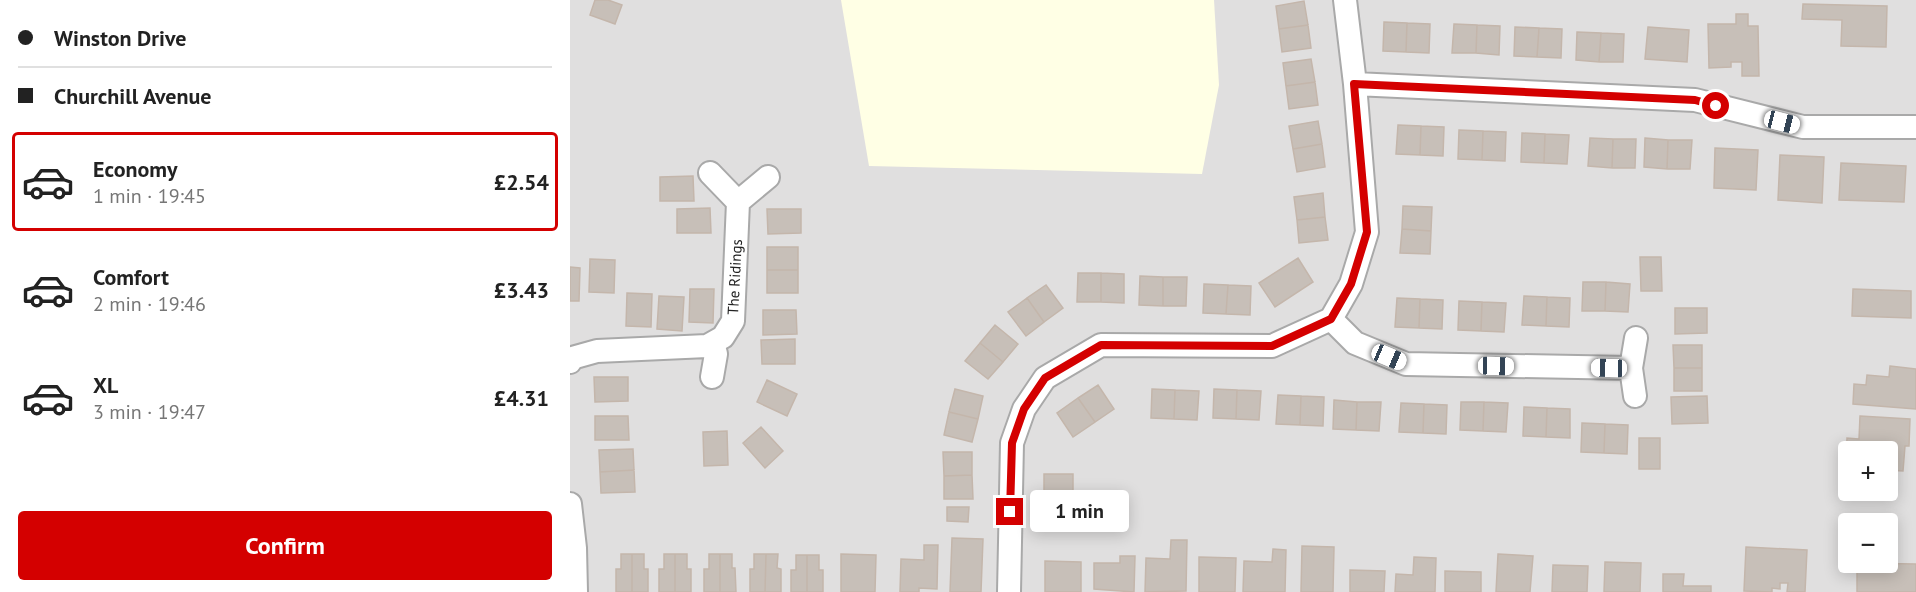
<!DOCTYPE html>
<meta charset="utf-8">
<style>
:root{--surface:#fff;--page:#f2f2f2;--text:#222;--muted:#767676;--line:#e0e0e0;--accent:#d40000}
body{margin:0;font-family:"PT Sans",sans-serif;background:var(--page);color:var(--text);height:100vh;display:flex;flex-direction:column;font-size:22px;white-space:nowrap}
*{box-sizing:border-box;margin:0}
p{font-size:20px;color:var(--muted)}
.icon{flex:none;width:33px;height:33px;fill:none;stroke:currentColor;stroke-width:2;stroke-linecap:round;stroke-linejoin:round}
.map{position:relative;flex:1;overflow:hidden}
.panel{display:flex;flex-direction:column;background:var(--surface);width:570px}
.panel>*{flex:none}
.hud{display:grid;align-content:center;height:132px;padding:0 18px;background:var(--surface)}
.fabs{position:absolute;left:1268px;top:441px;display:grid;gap:12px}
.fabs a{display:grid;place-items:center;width:60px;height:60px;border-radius:6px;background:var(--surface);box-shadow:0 3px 15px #0003;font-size:30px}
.end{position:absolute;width:27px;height:27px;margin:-14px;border:8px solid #d40000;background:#fff;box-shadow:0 0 0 3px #fff}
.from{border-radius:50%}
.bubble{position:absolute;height:42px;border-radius:6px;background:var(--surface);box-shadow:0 3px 15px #0003;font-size:20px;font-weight:600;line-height:42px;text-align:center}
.car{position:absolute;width:18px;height:36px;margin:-18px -9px;border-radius:8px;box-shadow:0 0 4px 2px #0007;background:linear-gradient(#fff 24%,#345 0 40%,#fff 0 76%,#345 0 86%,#fff 0)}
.hud b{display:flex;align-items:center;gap:21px;height:57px;font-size:22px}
.hud b+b{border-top:2px solid var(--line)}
.hud i{width:15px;height:15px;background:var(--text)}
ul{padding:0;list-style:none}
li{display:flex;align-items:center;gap:18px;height:99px;margin:0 12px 9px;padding:0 6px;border:3px solid transparent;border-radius:6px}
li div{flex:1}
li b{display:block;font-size:22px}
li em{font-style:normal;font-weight:600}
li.on{border-color:var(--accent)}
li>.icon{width:54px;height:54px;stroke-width:1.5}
.cta{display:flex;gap:12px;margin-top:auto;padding:12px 18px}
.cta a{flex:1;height:69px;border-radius:6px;background:var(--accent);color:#fff;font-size:24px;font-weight:600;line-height:69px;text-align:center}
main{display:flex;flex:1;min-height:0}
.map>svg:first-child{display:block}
</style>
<main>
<section class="panel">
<div class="hud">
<b><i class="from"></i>Winston Drive</b>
<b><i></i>Churchill Avenue</b>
</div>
<ul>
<li class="on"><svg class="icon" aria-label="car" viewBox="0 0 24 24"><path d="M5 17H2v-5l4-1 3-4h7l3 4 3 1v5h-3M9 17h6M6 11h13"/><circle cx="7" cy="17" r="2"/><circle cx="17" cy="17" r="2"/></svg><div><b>Economy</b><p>1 min · 19:45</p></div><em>£2.54</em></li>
<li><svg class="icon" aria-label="car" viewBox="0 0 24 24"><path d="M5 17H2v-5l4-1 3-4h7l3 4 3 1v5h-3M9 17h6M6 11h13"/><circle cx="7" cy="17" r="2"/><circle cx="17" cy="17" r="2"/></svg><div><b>Comfort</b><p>2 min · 19:46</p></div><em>£3.43</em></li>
<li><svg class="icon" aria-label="car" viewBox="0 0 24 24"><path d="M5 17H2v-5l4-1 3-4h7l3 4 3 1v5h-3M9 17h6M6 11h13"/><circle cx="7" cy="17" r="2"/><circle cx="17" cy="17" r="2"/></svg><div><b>XL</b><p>3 min · 19:47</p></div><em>£4.31</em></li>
</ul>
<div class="cta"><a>Confirm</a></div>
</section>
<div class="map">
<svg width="1346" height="592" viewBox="0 0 1346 592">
<rect width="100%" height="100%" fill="#f2efe9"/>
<!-- residential -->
<path fill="#e0dfdf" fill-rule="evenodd" d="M0,0h1346v592h-1346zM1278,452h39v38h-39zM1278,524h39v38h-39z"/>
<!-- education -->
<path fill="#ffffe5" d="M271,0h373l5,85 -17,89 -333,-8z"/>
<!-- building -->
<path fill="#c7bfb8" stroke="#c4b6ab" stroke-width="1.5" d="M25,0h13l14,5 -7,19 -25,-9z
M734,1l4,24 -29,4 -3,-23z
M1233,4l84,2 -1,41 -45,-1 1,-26 -40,-1z
M1166,14h12v12h10l1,50h-17v-14h-11v5l-22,1 -1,-44h28z
M814,22l23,1 -1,29 -23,-1z
M837,23l23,1 -1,29 -23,-1z
M884,24l23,1 -1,28h-24z
M738,25l3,23 -29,4 -3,-23z
M907,25l23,1 -1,29 -23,-2z
M945,27l24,1 -2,29 -23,-1z
M1078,27l41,3 -2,32 -42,-3z
M969,28l23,1 -1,29 -24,-1z
M1007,32l24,1 -2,29 -23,-2z
M1031,33l23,1 -1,28h-24z
M741,59l4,23 -29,4 -3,-23z
M745,82l3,23 -29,4 -3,-23z
M748,121l4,23 -29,5 -4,-23z
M828,125l23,1 -1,29 -24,-1z
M851,126l23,1 -1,29 -23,-1z
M889,130l24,1 -1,29 -24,-1z
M913,131l23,1 -1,29 -23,-1z
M952,133l23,1 -1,29 -23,-1z
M975,134l24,1 -2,29 -23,-1z
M1020,138l23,1 -1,29 -24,-2z
M1075,138l23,2 -1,29 -23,-2z
M1043,139h23l-1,29h-23z
M1098,140h24l-2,29h-23z
M752,144l3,23 -28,5 -4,-23z
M1145,148l43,2 -2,40 -42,-2z
M1210,155l44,2 -2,46 -44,-3z
M1271,163l65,3 -2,36 -65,-2z
M123,176l1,25h-34v-24z
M753,193l2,24 -28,3 -3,-23z
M833,206l29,1 -1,24 -29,-2z
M140,208l1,25h-34v-24z
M197,209h34v24l-33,1z
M755,217l3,23 -29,3 -2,-23z
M832,229l29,2 -1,23 -30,-1z
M197,247h31v23h-31z
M1070,257h21l1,34h-21z
M728,258l15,24 -38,25 -16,-24z
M20,259l25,1 -1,33 -25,-1z
M0,267l10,1 -1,33h-9z
M197,270h31v23h-31z
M508,273h23v29h-24z
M531,273l23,1v29l-23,-1z
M570,276l23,1v29l-24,-1z
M593,277h24l-1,29h-23z
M1013,282h23l-1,29h-23z
M1036,282l24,2 -2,28 -23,-1z
M634,284l24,1 -2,29 -23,-1z
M476,285l17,23 -19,14 -17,-24z
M658,285l23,1 -1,29 -24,-1z
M120,289h24l-1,34 -24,-1z
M1283,289l58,2v27l-59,-2z
M57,293l25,1 -1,33 -25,-1z
M89,296l25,1 -2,34 -25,-2z
M954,296l23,1 -1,29 -24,-1z
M977,297l23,1 -1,29 -23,-1z
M457,298l17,24 -18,14 -18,-24z
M827,298l23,1 -1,29 -24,-1z
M850,299l23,1 -1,29 -23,-1z
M889,301l23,1 -1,29 -23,-1z
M912,302l24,1 -2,29 -23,-1z
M1105,308h32v25l-32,1z
M193,310h33l1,24 -34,1z
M425,325l23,19 -15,18 -23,-19z
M225,339v25h-33l-1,-24z
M410,343l23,19 -15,17 -23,-18z
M1103,345h29v23h-28z
M1320,366l26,3v40l-63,-5 1,-20 12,1 1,-10 22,2z
M1104,368h28v23h-28z
M24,377h34v24l-33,1z
M197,380l30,14 -10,22 -30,-14z
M528,385l16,24 -19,13 -17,-24z
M385,389l28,7 -5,23 -29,-7z
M582,389l23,1 -1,29 -23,-1z
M644,389l23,1 -1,29 -23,-1z
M605,390l24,1 -2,29 -23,-1z
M667,390l24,1 -2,29 -23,-1z
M708,395l23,1 -1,29 -24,-1z
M731,396l23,1 -1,29 -23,-1z
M1137,396l1,27 -36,1 -1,-27z
M508,398l17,24 -22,15 -16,-24z
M764,400l23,2 -1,28 -23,-1z
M787,402h24l-2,29 -23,-1z
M891,402h23l-1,29 -23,-1z
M914,402l24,1 -2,29 -23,-1z
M831,403l23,1 -1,29 -24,-1z
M854,404l23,1 -1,29 -23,-1z
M954,407l23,1 -1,29 -23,-1z
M977,408l23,1v29l-24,-1z
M379,412l29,7 -6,23 -28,-7z
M25,416h33l1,24h-34z
M1290,416l50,3 -1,27h-4l-2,25 -16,-1v-18h-39v8h-2l1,-22 12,1z
M1012,423l23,1 -1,29 -23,-1z
M1035,424l23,1 -1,29 -23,-1z
M191,427l22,24 -18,17 -22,-25z
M157,431l1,34 -24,1 -1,-34z
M1069,438h21v31h-21z
M63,449l1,21 -34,2 -1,-22z
M373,452h29v23l-28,1z
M64,470l1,22 -34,1 -1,-21z
M474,474h29v24l-29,-1z
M402,475l1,24h-29v-23z
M474,497l29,1 -1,23 -28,-1z
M377,507h22l-1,15 -21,-1z
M382,538l31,1 -2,53h-31z
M601,540h16l-1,51 -41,1 1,-34 24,1z
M354,545h14l-1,44 -18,-1v4h-19l1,-33 23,1z
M732,546l32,1 -1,45h-32z
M1176,547l61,3 -2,42h-18l1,-9h-8v6l-8,-1v4l-28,-1z
M703,549l13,1 -1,42h-42l1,-31 28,1z
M51,554h11v38h-16v-23h5z
M62,554h12v15h4v23h-16z
M94,554h11v38h-16v-23h5z
M105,554h12v15h4v23h-16z
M139,554h11v38h-16v-23h5z
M150,554h12v14h3l1,24h-16z
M184,554h12l-1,38h-15v-23h4z
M196,554h12l-1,14 4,1v23h-16z
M271,554l35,1 -1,37h-34z
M928,554l35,2 -3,36h-34z
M226,555h11v37h-16v-22h5z
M237,555h12v15h4v22h-16z
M550,556h15l-1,36 -40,-3v-26h26z
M629,557l37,1 -1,34h-36z
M844,557l22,1 -1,34h-40l1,-18 17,1z
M475,561l36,1v30h-36z
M1035,562l36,1 -1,29h-36z
M1287,563l59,1v28h-59z
M983,565l35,1 -1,26h-35z
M780,570l35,1 -1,21h-34z
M875,571l36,1v20h-36z
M1093,574h21l-1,12h28v6h-48z"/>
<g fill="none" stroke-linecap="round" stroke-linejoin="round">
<defs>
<path id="street" d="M785,84l340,16 108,27h113
M140,173l28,29 30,-25
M761,319l24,24 51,21 225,4
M0,362l2,-4 25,-7 110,-5 16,-9 10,-16 5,-119
M142,377l4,-23 -3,-11
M1065,396l-4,-28 5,-30
M0,504l5,44 1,44
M439,592l3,-149 12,-34 21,-31 56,-33 171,1 59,-27 20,-35 16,-52 -12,-148 -10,-84"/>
</defs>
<!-- street casing -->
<use href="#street" stroke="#a9a9a9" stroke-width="26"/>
<!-- street -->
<use href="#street" stroke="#fff" stroke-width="22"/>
</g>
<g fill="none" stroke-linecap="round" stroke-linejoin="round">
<!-- route -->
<path stroke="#d40000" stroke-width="8" d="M440,512l2,-69 12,-34 21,-31 56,-33 171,1 59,-27 20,-35 16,-52 -13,-148 341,16 21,6"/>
</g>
<g text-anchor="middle" stroke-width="5" stroke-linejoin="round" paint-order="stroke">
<!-- street labels -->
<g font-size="15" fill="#222" stroke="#fff">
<text transform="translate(165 277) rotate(-87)" y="5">The Ridings</text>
</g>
</g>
</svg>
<div class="fabs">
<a>+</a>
<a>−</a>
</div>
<i class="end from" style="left:1146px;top:106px"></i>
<i class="end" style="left:440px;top:512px"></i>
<div class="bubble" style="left:460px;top:490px;width:99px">1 min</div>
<i class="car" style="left:1212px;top:122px;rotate:104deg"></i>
<i class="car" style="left:819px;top:357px;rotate:113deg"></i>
<i class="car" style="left:926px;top:366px;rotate:91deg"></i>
<i class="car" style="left:1039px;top:368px;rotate:271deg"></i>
</div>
</main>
